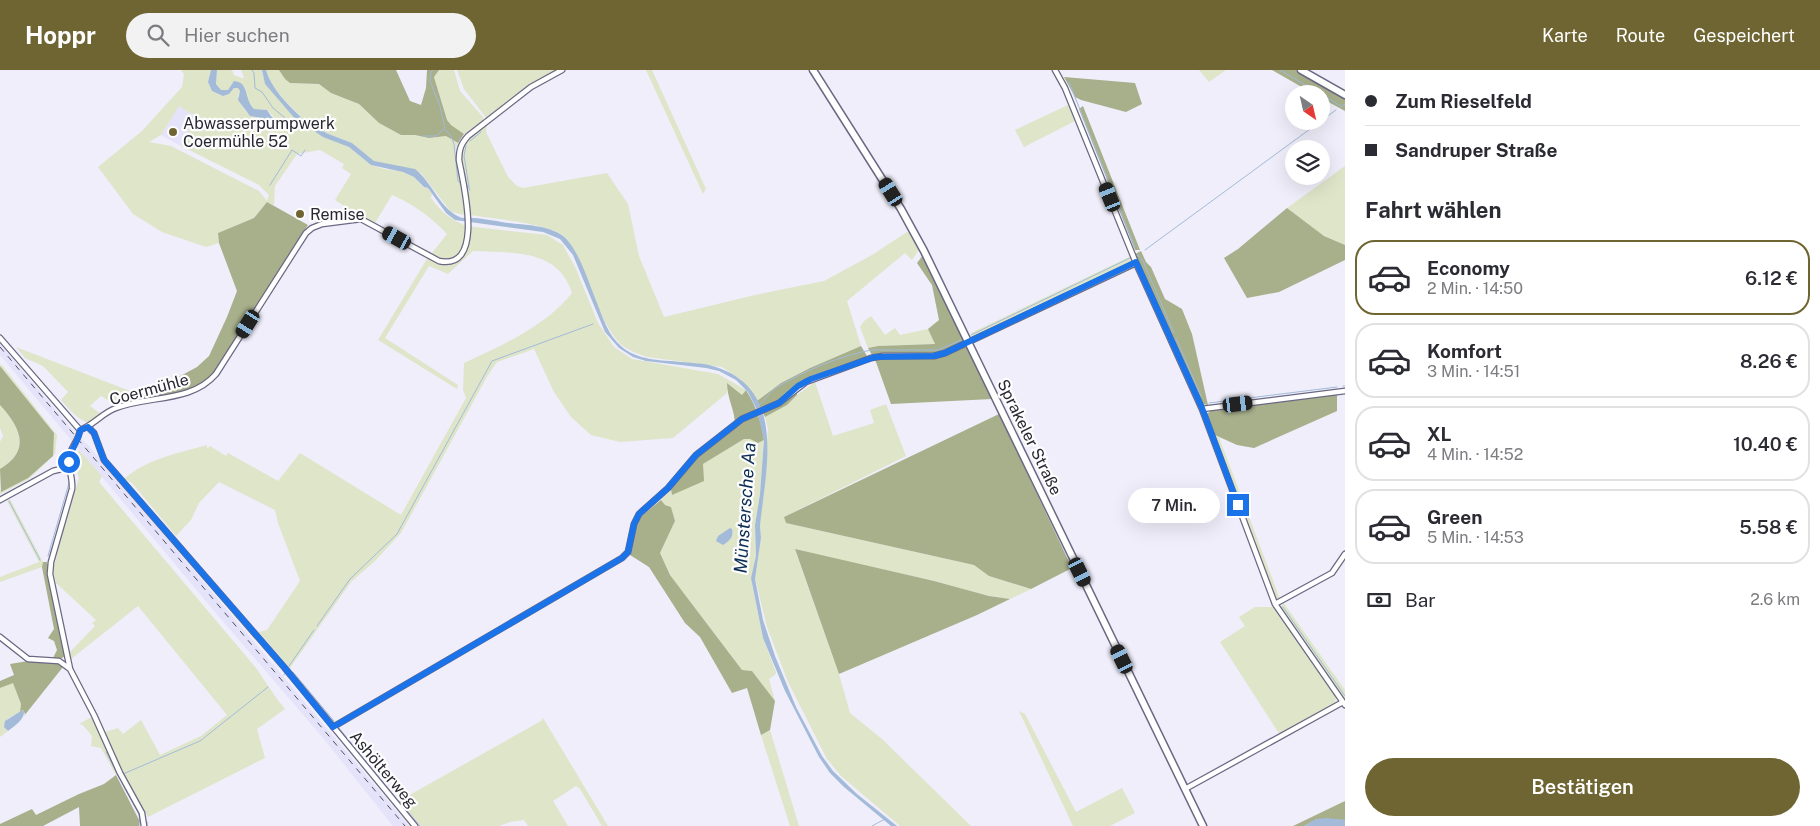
<!DOCTYPE html>
<html lang="de">
<meta charset="utf-8">
<style>
:root{--surface:#fff;--page:#f2f2f3;--text:#2b2b33;--muted:#7c7c81;--line:#e1e1e2;--accent:#6f6532}
body{margin:0;font-family:"Public Sans",sans-serif;background:var(--page);color:var(--text);height:100vh;display:flex;flex-direction:column;font-size:19px;white-space:nowrap}
*{box-sizing:border-box;margin:0}
p{font-size:16px;color:var(--muted)}
.icon{flex:none;width:28px;height:28px;fill:none;stroke:currentColor;stroke-width:2;stroke-linecap:round;stroke-linejoin:round}
.map{position:relative;flex:1;overflow:hidden}
.details{display:flex;flex-direction:column;background:var(--surface);width:475px}
.details>*{flex:none}
.top-card{display:grid;align-content:center;height:110px;padding:0 20px;background:var(--surface)}
.needle{width:32px;rotate:146deg}
.fabs{position:absolute;left:1285px;top:15px;display:grid;gap:10px}
.fabs a{display:grid;place-items:center;width:45px;height:45px;border-radius:50%;background:var(--surface);box-shadow:0 5px 20px #0002;font-size:25px}
.end{position:absolute;width:22px;height:22px;margin:-11px;border:6px solid #1a73e8;background:#fff;box-shadow:0 0 0 2px #fff}
.from{border-radius:50%}
.bubble{position:absolute;height:35px;border-radius:18px;background:var(--surface);box-shadow:0 5px 20px #0002;font-size:16px;font-weight:600;line-height:35px;text-align:center}
.car{position:absolute;width:15px;height:30px;margin:-15px -8px;border-radius:6px;box-shadow:0 0 4px 1px #0007;background:linear-gradient(#222 24%,#8ab4d8 0 40%,#222 0 76%,#8ab4d8 0 86%,#222 0)}
.top-card b{display:flex;align-items:center;gap:18px;height:48px;font-size:19px}
.top-card b+b{border-top:1px solid var(--line)}
.top-card i{width:12px;height:12px;background:var(--text)}
ul{padding:0;list-style:none}
li{display:flex;align-items:center;gap:15px;height:75px;margin:0 10px 8px;padding:0 10px;border:2px solid var(--line);border-radius:20px}
li div{flex:1}
li b{display:block;font-size:19px}
li em{font-style:normal;font-weight:600}
li.on{border-color:var(--accent)}
li>.icon{width:45px;height:45px;stroke-width:1.5}
h2{padding:0 20px;font-size:22px;line-height:60px}
.pay{display:flex;align-items:center;gap:12px;height:55px;padding:0 20px;font-size:19px}
.pay p{margin-inline-start:auto}
.button{display:flex;gap:10px;margin-top:auto;padding:10px 20px}
.button a{flex:1;height:58px;border-radius:30px;background:var(--accent);color:#fff;font-size:20px;font-weight:600;line-height:58px;text-align:center}
header{display:flex;align-items:center;gap:30px;box-sizing:border-box;height:70px;padding:0 25px;background:var(--accent);color:#fff}
header strong{font-size:24px}
nav{display:flex;gap:28px;margin-inline-start:auto;font-size:18px}
.search{width:350px;height:45px;background:var(--page);display:flex;align-items:center;gap:12px;box-sizing:border-box;padding:0 18px;border-radius:28px;color:var(--muted);font-size:19px}
main{display:flex;flex:1;min-height:0}
.map>svg:first-child{display:block}
</style>
<header>
<strong>Hoppr</strong>
<div class="search"><svg class="icon" aria-label="search" viewBox="0 0 24 24"><circle cx="10" cy="10" r="6"/><path d="M15 15l6 6"/></svg>Hier suchen</div>
<nav><a>Karte</a><a>Route</a><a>Gespeichert</a></nav>
</header>
<main>
<div class="map">
<svg width="1345" height="756" viewBox="0 0 1345 756">
<rect width="100%" height="100%" fill="#efeefa"/>
<!-- built -->
<path fill="#e5e3fa" d="M179,35l16,11 -14,30 -20,-11z
M0,274l74,88 15,14 320,380h-16l-70,-88 -108,-126 -215,-257z"/>
<!-- green -->
<path fill="#dfe5c9" fill-rule="evenodd" d="M181,0h30l-3,12 4,9 11,5 6,-2 5,-6h4l2,3 -2,5c6,15 8,20 23,22l8,8 8,3 28,-4 44,22 22,18 13,4 16,2 14,6 9,10 5,1 4,6 -1,4c10,14 19,21 35,28l81,9 16,10 13,24 22,54 16,24 18,12 86,15 28,16 -4,5 -15,-12v10l-54,45 -53,4 -29,-7 -20,-18 -17,-25 -20,-43 -37,13 -9,13 -87,158 -25,27 -25,22 -61,86 -31,-36 8,-2 33,-49 -22,-58 -3,-13 -56,-28 -20,21 -8,17 -15,16 -44,-53 -8,-4c23,-20 54,-26 83,-34v4l3,-3 16,10 2,-3 50,28 22,-28 101,62 65,-117 -3,-8 1,-27c38,-18 81,-36 108,-70 -14,-45 -61,-40 -99,-42l-25,23 -19,-8 -44,72 73,47 -1,4 -79,-49 52,-86 -22,-14 24,13 15,-19c-16,-17 -34,-30 -55,-39l-17,28 -15,-7 -25,-16 16,-26 -9,-6 2,-4 -24,-14 -23,4 -22,32 -1,19 -7,-3 -13,16 -36,15 1,10 -13,4 -44,-15 -29,-18 -35,-47 44,-36 40,-44 2,-13zM179,36l16,10 -14,30 78,39 10,10 -2,6 -8,-10 -88,-45 -22,-4 12,-7z
M217,0h15l2,5 8,3h2l-3,-8h21l3,14 33,37 -18,2 -13,-13 -13,-1 -8,-11 -1,-11 -12,-4 -5,7h-7l-5,-6z
M266,0h13l6,9 5,4 29,1 12,9 28,11 20,19 22,12h14l14,3 17,-2 12,7 -3,8 10,64 -14,-3 -30,-39 -47,-12 -22,-18 -26,-10 -22,-15 -5,2 -1,-2 3,-2c-14,-12 -30,-28 -35,-46z
M439,0h15l6,21 23,26v4l-19,13 -13,-9 -4,-5 -13,-43z
M457,0h100l-28,15 -42,34 -23,-30z
M646,0h6l54,119 -3,5z
M1199,0h27l-17,12z
M1070,34l7,16 -53,27 -9,-17z
M487,54l-1,8 22,45 9,9 6,2 84,-15 21,31 11,52 25,61 91,-22 69,-14 48,-26 35,-23 4,1 9,15 -8,12 -7,-7 -58,48 14,45 -51,22 -29,15 -24,18 -17,-22 -18,-12 -75,-10c-9,-3 -17,-6 -24,-11 -18,-14 -32,-58 -41,-78 -5,-12 -10,-25 -20,-33 -18,-12 -68,-16 -91,-20l-10,-60c5,-15 14,-22 26,-31z
M1345,96v79l-21,-9 -37,-28z
M1131,186l2,5 -160,77 -2,-5z
M871,246l14,19 10,-7 5,7 28,-6 7,15 -57,2 -10,2 -8,-21 4,-6z
M16,277l114,44 10,10 -24,4 -15,-9 -11,10 11,8 -8,7 -5,2c-12,-5 -19,-14 -27,-23l7,-8 -25,-26 -18,-8z
M1,294l56,71 -2,19 -26,25 -29,15v-5l1,2 53,-58 -54,-67z
M815,312l18,54 41,-13 -4,-13 16,-6 20,52 -122,61 2,6 188,42 15,11 42,13 -21,10 -21,-3 -55,-15 -139,-31 44,124 11,39 32,26 89,87h-71l-59,-50 -14,-17 -39,-77 -21,-55 -12,-49 6,-40 -1,-12 8,-97 -3,-12 22,-12 10,-10z
M0,335c20,22 32,45 0,64v-27l3,-6 -3,-8z
M1215,365l4,2 61,162h-4z
M744,369h6l8,4 6,-3 -4,54 -5,31 1,31 -4,28 11,54 13,34v2l-7,5 6,22 -23,-30 -10,-1 -72,-95 -10,-22 15,-32 -4,-14 -6,-2 -4,-5 10,-11 1,6 31,-31z
M79,380l23,26 -3,6 157,186c10,14 18,28 29,41l-28,20 8,29 -117,59 -26,-46 -17,-39 13,-4 5,6 18,-14 19,35 41,-19 26,-21 -89,-109 -67,53 -2,-6 26,-27 -3,-3 4,-3 -40,-37 -3,-12 9,-38 17,-55 -5,-15z
M10,429l33,63 -1,5 -42,15v-5l39,-15 -32,-61z
M1283,532l62,88v10l-64,-93z
M1255,537h19l62,90 -1,6 -55,32 -60,-93 25,-16 -6,-9z
M13,612l8,22 -1,8 -13,7 -1,11 2,1 -8,6v-49z
M1019,641l6,3 51,98 46,-24 13,25 -25,13h-37z
M90,648h3l26,57h-3l-15,-27 -10,-2 1,-10 -9,-11 -4,-1z
M543,648l65,108h-6l-22,-37 -4,-3 -23,15 15,25h-40l-4,-6 -14,2 -11,4h-78l-22,-25 142,-80z
M770,660l29,96h-9l-29,-91z"/>
<!-- forest -->
<path fill="#a7af8b" d="M279,0h117l14,31 11,4 5,-17 1,-18h12l-5,7 13,43 4,5 13,9 -6,9 -12,-7 -17,2 -14,-3h-14l-22,-12 -20,-19 -28,-11 -12,-9 -29,-1 -5,-4z
M1272,0h24l49,29v12l-24,-13v-4h-7z
M1064,7l71,6 7,21 -16,8 -45,-12 -6,-3z
M1083,36l57,144h-5l-56,-141z
M267,132l41,23 -94,150 -10,10 -27,9 -37,7 -10,-10 15,4 52,-28 12,-11 18,-39 10,-26 -18,-48 -1,-10 36,-15z
M1287,138l37,28 21,9v15l-66,32 -32,6 -23,-40 14,-9z
M1141,181l5,11 5,5 14,32 17,10 10,25 16,71 -5,-1 -68,-150z
M923,185l69,144 -101,5 -15,-42 -8,-14 10,-2 57,-2 -7,-15 11,-9 -7,-35 -15,-22z
M861,276l6,10 -2,2 -61,22 -8,5 1,10 -10,10 -22,12 -8,-16 24,-18 29,-15z
M0,296l54,67 -1,23 -25,22 -27,14 -1,-23c32,-19 20,-42 0,-64z
M727,313l15,12 4,-5c10,16 15,31 18,50l-6,3 -8,-4h-6l-41,25 1,17 -32,14 -1,-6 25,-31 39,-32c0,-17 -8,-27 -8,-43z
M1337,323v18l-83,37 -17,-3 -22,-10 -8,-21 6,-5z
M999,344l73,154 -41,21 -42,-13 -15,-11 -188,-42 -2,-6z
M661,430l4,5 6,2 4,14 -15,32 10,22 72,95 10,1 23,30 -5,29 -9,5 -14,-47 -15,5 -32,-56 -15,-14 -36,-56 -19,-12 8,-36z
M795,479l139,32 55,15 21,3 -33,16 -138,59z
M43,492h4l18,94 -3,2h-9l4,-8 -3,-9 -6,-3 6,-9 -12,-62z
M28,591l29,2 6,4 -39,49 1,-2 -2,-4 -3,2 1,-8 -8,-21 -13,5v-7l14,-6 -4,-11z
M116,705l23,45v6h-59l-1,-19 -36,19h-43v-2l32,-15 4,6 43,-21 25,-10z
M1345,731v19l-28,-1 -13,7h-11z"/>
<!-- water -->
<path fill="#a3bbd9" d="M211,0h6l-1,14 5,6h7l6,-9c16,2 9,16 20,28l13,1 4,6 10,8 16,-3 -32,-37 -3,-14h4c5,18 21,34 35,47l-2,1v1l5,-1 22,15 26,10 22,18 41,8c18,14 25,41 47,49 16,-1 31,3 46,5 17,2 40,2 55,13 16,13 26,48 34,67 6,15 11,32 24,43 17,15 40,14 61,16 9,1 18,1 27,3 79,20 57,101 51,161l1,12 -6,41 8,41 12,36 21,51 26,49 11,15 24,23 40,32h-6l-6,-5 -41,-34 -14,-14 -11,-16 -34,-66 -22,-53 -12,-60 5,-22 -1,-31 5,-31 4,-54 -7,-30 -9,-18 -12,-12 -17,-9 -13,-3 -60,-7 -13,-4 -14,-9 -14,-16 -32,-77 -13,-16 -17,-7 -88,-12 -9,-7 -18,-25 -4,-1 -10,-10 -11,-5 -32,-7 -22,-18 -26,-10 -18,-12 -30,4 -6,-3 -8,-8 -11,-2 -12,-16 2,-9 -2,-3h-4l-5,6 -6,2 -11,-5 -4,-9z
M730,458l2,1c2,8 -3,12 -9,16l-7,-4 2,-5z
M21,641h3c1,8 -9,15 -16,20l-4,-4 1,-6z
M1327,748l18,2v6h-41l12,-7z"/>
<g fill="none" stroke-linecap="round" stroke-linejoin="round">
<!-- stream -->
<path stroke="#a3bbd9" stroke-width="1" d="M252,0l2,3 1,15 7,4 11,16 17,14
M433,0l-2,2 -1,9 10,25 5,23 6,7 3,8 4,37 3,3 7,2 2,4
M1280,0l27,16
M1069,12l66,165
M1313,19l7,5
M1321,24l20,12
M1341,37l4,-3
M1321,51l15,-11
M423,66h13l8,-7
M470,71l11,-9
M466,76l-2,10 5,31
M270,115l22,-35 9,6 4,-6
M1145,180l176,-129
M1135,186l3,-1 5,6 31,72
M971,265l161,-78
M1176,268l25,58
M1343,316h2
M1209,333l128,-16
M759,335c7,-5 11,-15 20,-19 27,-16 61,-30 92,-36h67l23,-10
M9,431l31,59
M48,486l21,-73
M1283,537l62,89
M317,556l33,-47 47,-45 95,-173 101,-37
M289,596l25,-36
M293,602l41,49
M284,605l1,-2
M339,658l57,70
M106,682l14,27
M123,715l16,29 1,12
M399,731l21,25
M145,743l-22,-39 77,-33 68,-54
M147,756v-4
M872,756l13,-7"/>
<defs>
<path id="minor" d="M1055,0l10,18 71,175 66,146 73,195 70,101
M0,268l80,92
M1202,339l143,-18
M88,357l6,6 10,27 180,207 131,159
M80,360c14,-5 22,-17 36,-22 33,-13 75,-5 100,-34l90,-141 6,-5 10,-4 39,-5 78,42c47,10 24,-78 20,-101 0,-11 2,-16 9,-24l63,-49 31,-17
M80,360c-1,10 -9,17 -11,27 -1,11 4,21 3,32l-21,73 -1,12 20,95 24,46 26,58 22,40 2,13
M0,430l53,-29 17,-4
M1275,534l57,-31 13,-19
M0,567l28,22 31,2 11,8
M333,657l289,-169 6,-6 6,-28 5,-10 29,-26 28,-33 46,-36 37,-16 27,-21 65,-24 12,-2h51l11,-3 191,-90
M1185,719l158,-87"/>
<path id="secondary" d="M813,0l88,139 23,42 279,575
M1301,0l44,25"/>
</defs>
<!-- minor casing -->
<use href="#minor" stroke="#6b6883" stroke-width="7"/>
<!-- secondary casing -->
<use href="#secondary" stroke="#6b6883" stroke-width="9"/>
<!-- minor -->
<use href="#minor" stroke="#fff" stroke-width="4.5"/>
<!-- secondary -->
<use href="#secondary" stroke="#fff" stroke-width="6"/>
<!-- rail -->
<path stroke="#51505b" stroke-width="1" stroke-dasharray="6 6" stroke-linecap="butt" d="M0,277l405,479"/>
</g>
<g fill="none" stroke-linecap="round" stroke-linejoin="round">
<!-- route -->
<path stroke="#1a73e8" stroke-width="6" d="M69,392c0,-12 10,-20 11,-32l8,-3 6,6 10,27 180,207 49,60 289,-169 6,-6 6,-28 5,-10 29,-26 28,-33 46,-36 37,-16 19,-17 13,-7 64,-22 59,-1 11,-3 191,-91 66,146 36,97"/>
</g>
<!-- markers -->
<g fill="#6f6532" stroke="#fdfdfd" stroke-width="2">
<circle cx="173" cy="62" r="5"/>
<circle cx="300" cy="144" r="5"/>
</g>
<g text-anchor="middle" stroke-width="4.5" stroke-linejoin="round" paint-order="stroke">
<!-- poi labels -->
<g font-size="16" fill="#282732" stroke="#fdfdfd" text-anchor="start">
<text x="183" y="59">Abwasserpumpwerk<tspan x="183" dy="18">Coermühle 52</tspan></text>
<text x="310" y="150">Remise</text>
</g>
<!-- street labels -->
<g font-size="16" fill="#282732" stroke="#fdfdfd">
<text transform="translate(149 319) rotate(-15)" y="6">Coermühle</text>
<text transform="translate(1030 367) rotate(64)" y="6">Sprakeler Straße</text>
<text transform="translate(384 699) rotate(50)" y="6">Ashölterweg</text>
</g>
<!-- water labels -->
<g font-size="18" font-style="italic" fill="#0b2d54" stroke="#fdfdfd">
<text transform="translate(745 438) rotate(-86)" y="6">Münstersche Aa</text>
</g>
</g>
</svg>
<div class="fabs">
<a><svg class="needle" viewBox="-14 -14 28 28"><path d="M0-13l5 13h-10z" fill="#e53935"/><path d="M0 13l5-13h-10z" fill="#7c7c81"/></svg></a>
<a><svg class="icon" aria-label="layers" viewBox="0 0 24 24"><path d="M12 4l9 5-9 5-9-5zM3 14l9 5 9-5"/></svg></a>
</div>
<i class="end from" style="left:69px;top:392px"></i>
<i class="end" style="left:1238px;top:435px"></i>
<div class="bubble" style="left:1128px;top:418px;width:92px">7 Min.</div>
<i class="car" style="left:891px;top:122px;rotate:328deg"></i>
<i class="car" style="left:1110px;top:127px;rotate:338deg"></i>
<i class="car" style="left:397px;top:168px;rotate:299deg"></i>
<i class="car" style="left:248px;top:254px;rotate:212deg"></i>
<i class="car" style="left:1238px;top:334px;rotate:83deg"></i>
<i class="car" style="left:1080px;top:502px;rotate:154deg"></i>
<i class="car" style="left:1122px;top:589px;rotate:334deg"></i>
</div>
<section class="details">
<div class="top-card">
<b><i class="from"></i>Zum Rieselfeld</b>
<b><i></i>Sandruper Straße</b>
</div>
<h2>Fahrt wählen</h2>
<ul>
<li class="on"><svg class="icon" aria-label="car" viewBox="0 0 24 24"><path d="M5 17H2v-5l4-1 3-4h7l3 4 3 1v5h-3M9 17h6M6 11h13"/><circle cx="7" cy="17" r="2"/><circle cx="17" cy="17" r="2"/></svg><div><b>Economy</b><p>2 Min. · 14:50</p></div><em>6.12 €</em></li>
<li><svg class="icon" aria-label="car" viewBox="0 0 24 24"><path d="M5 17H2v-5l4-1 3-4h7l3 4 3 1v5h-3M9 17h6M6 11h13"/><circle cx="7" cy="17" r="2"/><circle cx="17" cy="17" r="2"/></svg><div><b>Komfort</b><p>3 Min. · 14:51</p></div><em>8.26 €</em></li>
<li><svg class="icon" aria-label="car" viewBox="0 0 24 24"><path d="M5 17H2v-5l4-1 3-4h7l3 4 3 1v5h-3M9 17h6M6 11h13"/><circle cx="7" cy="17" r="2"/><circle cx="17" cy="17" r="2"/></svg><div><b>XL</b><p>4 Min. · 14:52</p></div><em>10.40 €</em></li>
<li><svg class="icon" aria-label="car" viewBox="0 0 24 24"><path d="M5 17H2v-5l4-1 3-4h7l3 4 3 1v5h-3M9 17h6M6 11h13"/><circle cx="7" cy="17" r="2"/><circle cx="17" cy="17" r="2"/></svg><div><b>Green</b><p>5 Min. · 14:53</p></div><em>5.58 €</em></li>
</ul>
<div class="pay"><svg class="icon" aria-label="cash" viewBox="0 0 24 24"><path d="M3 7h18v10H3z"/><circle cx="12" cy="12" r="2"/></svg>Bar<p>2.6 km</p></div>
<div class="button"><a>Bestätigen</a></div>
</section>
</main>
